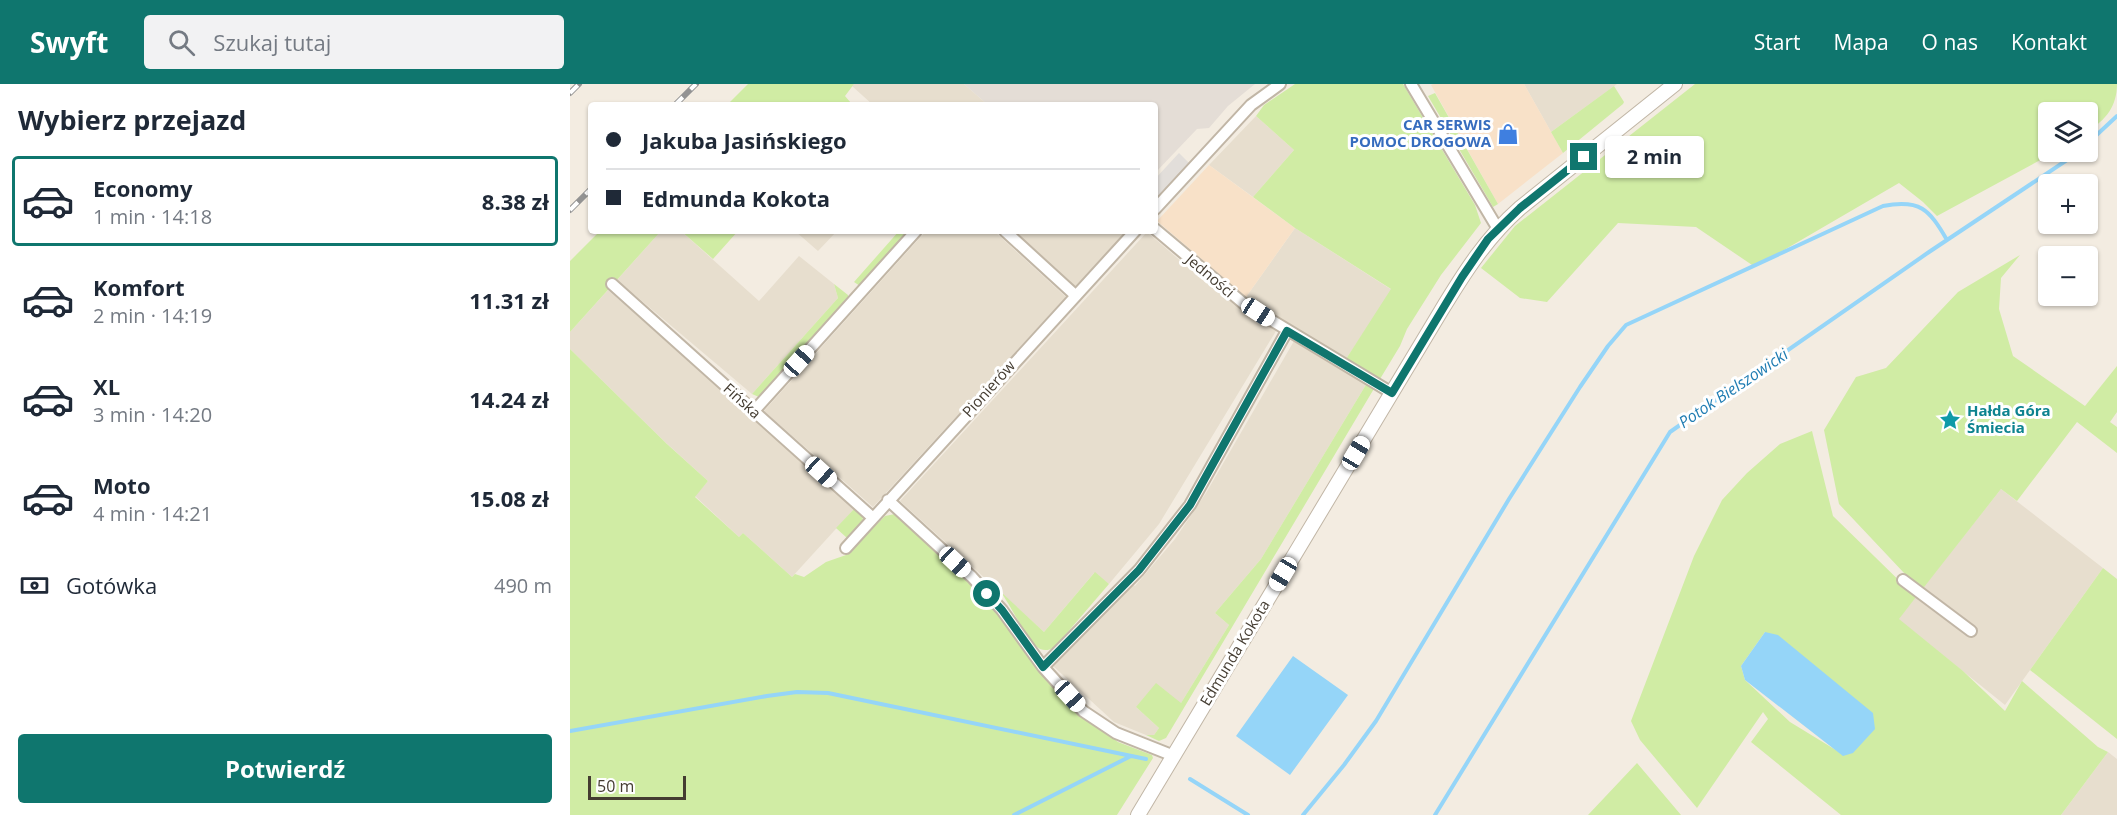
<!DOCTYPE html>
<html lang="pl">
<meta charset="utf-8">
<style>
:root{--surface:#fff;--page:#f2f2f3;--text:#1f2937;--muted:#747a83;--line:#e0e1e3;--accent:#0f766e}
body{margin:0;font-family:"Open Sans",sans-serif;background:var(--page);color:var(--text);height:100vh;display:flex;flex-direction:column;font-size:22px;white-space:nowrap}
*{box-sizing:border-box;margin:0}
p{font-size:20px;color:var(--muted)}
.icon{flex:none;width:33px;height:33px;fill:none;stroke:currentColor;stroke-width:2;stroke-linecap:round;stroke-linejoin:round}
.map{position:relative;flex:1;overflow:hidden}
.details{display:flex;flex-direction:column;background:var(--surface);width:570px}
.details>*{flex:none}
.hud{position:absolute;left:18px;top:18px;width:570px;height:132px;border-radius:6px;box-shadow:0 2px 4px #0004;display:grid;align-content:center;height:132px;padding:0 18px;background:var(--surface)}
.fabs{position:absolute;left:1468px;top:18px;display:grid;gap:12px}
.fabs a{display:grid;place-items:center;width:60px;height:60px;border-radius:6px;background:var(--surface);box-shadow:0 2px 4px #0004;font-size:30px}
.scale{position:absolute;left:18px;bottom:15px;width:98px;box-sizing:border-box;padding-left:6px;border:3px solid #443c31;border-top:0;font-size:16px;line-height:21px;white-space:nowrap;color:#443c31;-webkit-text-stroke:4px #fff;paint-order:stroke}
.end{position:absolute;width:27px;height:27px;margin:-14px;border:8px solid #0f766e;background:#fff;box-shadow:0 0 0 3px #fff}
.from{border-radius:50%}
.bubble{position:absolute;height:42px;border-radius:6px;background:var(--surface);box-shadow:0 2px 4px #0004;font-size:20px;font-weight:700;line-height:42px;text-align:center}
.car{position:absolute;width:18px;height:36px;margin:-18px -9px;border-radius:8px;box-shadow:0 0 4px 2px #0007;background:linear-gradient(#fff 24%,#345 0 40%,#fff 0 76%,#345 0 86%,#fff 0)}
.hud b{display:flex;align-items:center;gap:21px;height:57px;font-size:22px}
.hud b+b{border-top:2px solid var(--line)}
.hud i{width:15px;height:15px;background:var(--text)}
ul{padding:0;list-style:none}
li{display:flex;align-items:center;gap:18px;height:90px;margin:0 12px 9px;padding:0 6px;border:3px solid transparent;border-radius:6px}
li div{flex:1}
li b{display:block;font-size:22px}
li em{font-style:normal;font-weight:700}
li.current{border-color:var(--accent)}
li>.icon{width:54px;height:54px;stroke-width:1.5}
h2{padding:0 18px;font-size:27px;line-height:72px}
.pay{display:flex;align-items:center;gap:15px;height:66px;padding:0 18px;font-size:22px}
.pay p{margin-inline-start:auto}
.action{display:flex;gap:12px;margin-top:auto;padding:12px 18px}
.action a{flex:1;height:69px;border-radius:6px;background:var(--accent);color:#fff;font-size:24px;font-weight:700;line-height:69px;text-align:center}
header{display:flex;align-items:center;gap:36px;box-sizing:border-box;height:84px;padding:0 30px;background:var(--accent);color:#fff}
header strong{font-size:28px}
nav{display:flex;gap:33px;margin-inline-start:auto;font-size:21px}
.search{width:420px;height:54px;background:var(--page);display:flex;align-items:center;gap:15px;box-sizing:border-box;padding:0 21px;border-radius:6px;color:var(--muted);font-size:22px}
main{display:flex;flex:1;min-height:0}
.map>svg:first-child{display:block}
</style>
<header>
<strong>Swyft</strong>
<div class="search"><svg class="icon" aria-label="search" viewBox="0 0 24 24"><circle cx="10" cy="10" r="6"/><path d="M15 15l6 6"/></svg>Szukaj tutaj</div>
<nav><a>Start</a><a>Mapa</a><a>O nas</a><a>Kontakt</a></nav>
</header>
<main>
<section class="details">
<h2>Wybierz przejazd</h2>
<ul>
<li class="current"><svg class="icon" aria-label="car" viewBox="0 0 24 24"><path d="M5 17H2v-5l4-1 3-4h7l3 4 3 1v5h-3M9 17h6M6 11h13"/><circle cx="7" cy="17" r="2"/><circle cx="17" cy="17" r="2"/></svg><div><b>Economy</b><p>1 min · 14:18</p></div><em>8.38 zł</em></li>
<li><svg class="icon" aria-label="car" viewBox="0 0 24 24"><path d="M5 17H2v-5l4-1 3-4h7l3 4 3 1v5h-3M9 17h6M6 11h13"/><circle cx="7" cy="17" r="2"/><circle cx="17" cy="17" r="2"/></svg><div><b>Komfort</b><p>2 min · 14:19</p></div><em>11.31 zł</em></li>
<li><svg class="icon" aria-label="car" viewBox="0 0 24 24"><path d="M5 17H2v-5l4-1 3-4h7l3 4 3 1v5h-3M9 17h6M6 11h13"/><circle cx="7" cy="17" r="2"/><circle cx="17" cy="17" r="2"/></svg><div><b>XL</b><p>3 min · 14:20</p></div><em>14.24 zł</em></li>
<li><svg class="icon" aria-label="car" viewBox="0 0 24 24"><path d="M5 17H2v-5l4-1 3-4h7l3 4 3 1v5h-3M9 17h6M6 11h13"/><circle cx="7" cy="17" r="2"/><circle cx="17" cy="17" r="2"/></svg><div><b>Moto</b><p>4 min · 14:21</p></div><em>15.08 zł</em></li>
</ul>
<div class="pay"><svg class="icon" aria-label="cash" viewBox="0 0 24 24"><path d="M3 7h18v10H3z"/><circle cx="12" cy="12" r="2"/></svg>Gotówka<p>490 m</p></div>
<div class="action"><a>Potwierdź</a></div>
</section>
<div class="map">
<svg width="1547" height="731" viewBox="0 0 1547 731">
<rect width="100%" height="100%" fill="#f3ece1"/>
<!-- residential -->
<path fill="#e7dece" d="M284,0h110l24,21h-115l-21,-19z
M954,0h93l-66,48z
M686,32l38,34 -41,47 -44,-32z
M725,144l97,62 -46,69 -57,-33 -43,-29z
M91,147h20l78,70 40,-45 35,28 4,14 -86,96 -135,-114z
M225,147h42l-19,20z
M356,147h68l72,66 -193,210 -109,-96z
M443,147h115l-53,57z
M577,148l64,55 65,44 -117,193 -50,60 -15,-11 -50,59 -144,-131z
M38,206l247,218 -63,69 -49,-44 -4,4 -44,-41 13,-15 -44,-40 -94,-92v-17z
M724,257l73,42 -106,176 -46,54 14,12 -48,78 -45,4 23,21 -5,7h-8l-32,-13 -62,-57 80,-81 3,2 40,-47 31,-46z
M1431,405l102,79 -98,137 -107,-86z
M1538,668l9,7v56h-56z"/>
<!-- commercial -->
<path fill="#f8e1c8" d="M863,0h91l39,69 -65,51 -67,-119z
M639,81l86,63 -49,69 -89,-76z"/>
<!-- industrial -->
<path fill="#e4ddd6" d="M394,0h291l-27,22 -19,22 -12,1 -42,44v-68h-167z"/>
<!-- green -->
<path fill="#d0eca4" fill-rule="evenodd" d="M178,0h106l-9,12 6,7 -3,2h-121z
M725,0h108l72,121 6,18 -40,52 -34,54 -7,17 -20,33 -34,-20 45,-70 -96,-61 -42,-31 41,-47 -38,-34 8,-11z
M1125,0h422c0,22 -11,36 -29,47v-19h-39v40h6l-118,64 -14,-14 -24,-19 -144,84 -59,-40 -78,-4 -71,79 -27,-4 -39,-30 34,-42z
M1044,2l10,16 -1,2 -60,49 -12,-21z
M865,9l63,111 -5,3 -65,-111z
M30,147h61l-91,101v-71z
M111,147h57l-25,28z
M329,147h9l-48,55 -6,-4z
M1450,171l-19,23 -2,31 14,47 72,50 32,-40v46l-7,10 7,5v26l-40,-31 -60,79 -16,-12 -80,102 -82,-87 -15,-74 32,-53 30,-9 72,-76z
M264,200l14,11v3l-89,99 -7,-3 86,-96z
M0,265l97,95 41,37 -13,16 44,40 4,-4 49,44 3,-3 9,3 22,-15 20,-7 39,-39 10,-2 5,3 98,94 41,59 34,36 45,36 34,13 1,3 -36,57h-547z
M797,299l8,4 -209,351 -7,3 -13,-6h8l5,-7 -23,-21 20,-24 25,20 48,-78 -14,-12 46,-54z
M1242,347l21,85 83,81 -17,22 64,52 42,40 17,-30 76,66 10,5 -47,63h-220l-90,-73 17,-23 -5,-7 -66,96 -57,-68 -9,-19 63,-165 28,-56 25,-27 33,-29zM1195,548l79,123 -54,-33 -45,-42 -4,-14z
M285,424l7,6 1,6 -16,18 -11,-10z
M1533,484l14,11v160l-87,-69z
M525,488l14,12 -55,64c-5,2 -9,3 -14,1 -12,-7 -30,-45 -40,-58l44,41z
M1067,679l44,52h-93z"/>
<!-- parking -->
<path fill="#e2deda" d="M609,69l11,11 -35,38v-23z"/>
<!-- water -->
<path fill="#95d5f8" d="M1195,548l13,3 95,78 2,16 -22,24 -10,3 -98,-76 -4,-14z
M723,572l55,39 -58,80 -54,-39z"/>
<g fill="none" stroke-linecap="round" stroke-linejoin="round">
<!-- stream -->
<path stroke="#95d5f8" stroke-width="4" d="M1518,59l29,-27
M0,647l197,-35 30,-4 31,1 318,66
M620,695l58,36
M444,731l117,-59
M733,731l41,-50 32,-44 133,-222 71,-112 28,-41 18,-21 257,-119c37,-7 46,3 64,34
M865,731l235,-383 259,-180 150,-100"/>
<defs>
<path id="minor" d="M841,0l87,145
M585,125l96,-104 29,-21
M585,145l88,74 149,90
M435,147l70,64
M42,200l260,233
M184,327l162,-180
M318,416l84,77 30,33 41,57 40,44 33,22 58,23
M276,464l289,-317
M1333,496l68,51
M473,583l96,-97 51,-65 97,-174"/>
<path id="tertiary" d="M568,731l303,-504c23,-38 45,-73 79,-103l155,-124"/>
</defs>
<!-- minor casing -->
<use href="#minor" stroke="#c1b6a6" stroke-width="14"/>
<!-- tertiary casing -->
<use href="#tertiary" stroke="#c1b6a6" stroke-width="16"/>
<!-- minor -->
<use href="#minor" stroke="#fff" stroke-width="10"/>
<!-- tertiary -->
<use href="#tertiary" stroke="#fff" stroke-width="14"/>
<defs>
<path id="rail" d="M0,9l9,-9
M105,21l21,-21
M0,126l21,-21"/>
</defs>
<!-- rail casing -->
<use href="#rail" stroke="#939393" stroke-width="6"/>
<!-- rail -->
<use href="#rail" stroke="#fff" stroke-width="4" stroke-dasharray="11" stroke-linecap="butt"/>
</g>
<g fill="none" stroke-linecap="round" stroke-linejoin="round">
<!-- route -->
<path stroke="#0f766e" stroke-width="8" d="M417,510l15,16 41,57 96,-97 51,-65 97,-174 105,62 70,-116 26,-38 32,-31 64,-51"/>
</g>
<!-- icons -->
<defs>
<symbol id="shop-bare" viewBox="-9 -9 18 18"><path d="M-5-2.5h2.3a2.7 3.5 0 0 1 5.4 0H5L5.5 6h-11ZM-1.5-2.5h3a1.5 2.3 0 0 0-3 0Z" fill="#3f7fe0" stroke="#fff" stroke-width="2.5" paint-order="stroke"/></symbol>
<symbol id="sight-bare" viewBox="-9 -9 18 18"><path d="M0-6L1.8-2.2L6-1.7L2.9 1.2L3.7 5.4L0 3.3L-3.7 5.4L-2.9 1.2L-6-1.7L-1.8-2.2Z" fill="#0f9aa8" stroke="#fff" stroke-width="2.5" paint-order="stroke"/></symbol>
</defs>
<g fill-rule="evenodd">
<use href="#shop-bare" x="923" y="35" width="30" height="30"/>
<use href="#sight-bare" x="1365" y="321" width="30" height="30"/>
</g>
<g text-anchor="middle" stroke-width="6" stroke-linejoin="round" paint-order="stroke">
<!-- shop labels -->
<g font-size="15" font-weight="bold" fill="#366cbe" stroke="#fff" text-anchor="end">
<text x="921" y="46">CAR SERWIS<tspan x="921" dy="17">POMOC DROGOWA</tspan></text>
</g>
<!-- street labels -->
<g font-size="15" fill="#443c31" stroke="#fff">
<text transform="translate(640 192) rotate(40)" y="5">Jedności</text>
<text transform="translate(419 305) rotate(-48)" y="5">Pionierów</text>
<text transform="translate(172 317) rotate(42)" y="5">Fińska</text>
<text transform="translate(665 569) rotate(-59)" y="5">Edmunda Kokota</text>
</g>
<!-- culture labels -->
<g font-size="15" font-weight="bold" fill="#0d838f" stroke="#fff" text-anchor="start">
<text x="1397" y="332">Hałda Góra<tspan x="1397" dy="17">Śmiecia</tspan></text>
</g>
<!-- water labels -->
<g font-size="16" font-style="italic" fill="#1f7cb2" stroke="#fff">
<text transform="translate(1163 304) rotate(-34)" y="6">Potok Bielszowicki</text>
</g>
</g>
</svg>
<div class="fabs">
<a><svg class="icon" aria-label="layers" viewBox="0 0 24 24"><path d="M12 4l9 5-9 5-9-5zM3 14l9 5 9-5"/></svg></a>
<a>+</a>
<a>−</a>
</div>
<div class="scale">50 m</div>
<i class="end from" style="left:417px;top:510px"></i>
<i class="end" style="left:1014px;top:73px"></i>
<div class="bubble" style="left:1035px;top:52px;width:99px">2 min</div>
<i class="car" style="left:688px;top:228px;rotate:123deg"></i>
<i class="car" style="left:229px;top:277px;rotate:42deg"></i>
<i class="car" style="left:786px;top:369px;rotate:31deg"></i>
<i class="car" style="left:251px;top:388px;rotate:132deg"></i>
<i class="car" style="left:385px;top:478px;rotate:133deg"></i>
<i class="car" style="left:713px;top:490px;rotate:211deg"></i>
<i class="car" style="left:500px;top:612px;rotate:137deg"></i>
<div class="hud">
<b><i class="from"></i>Jakuba Jasińskiego</b>
<b><i></i>Edmunda Kokota</b>
</div>
</div>
</main>
